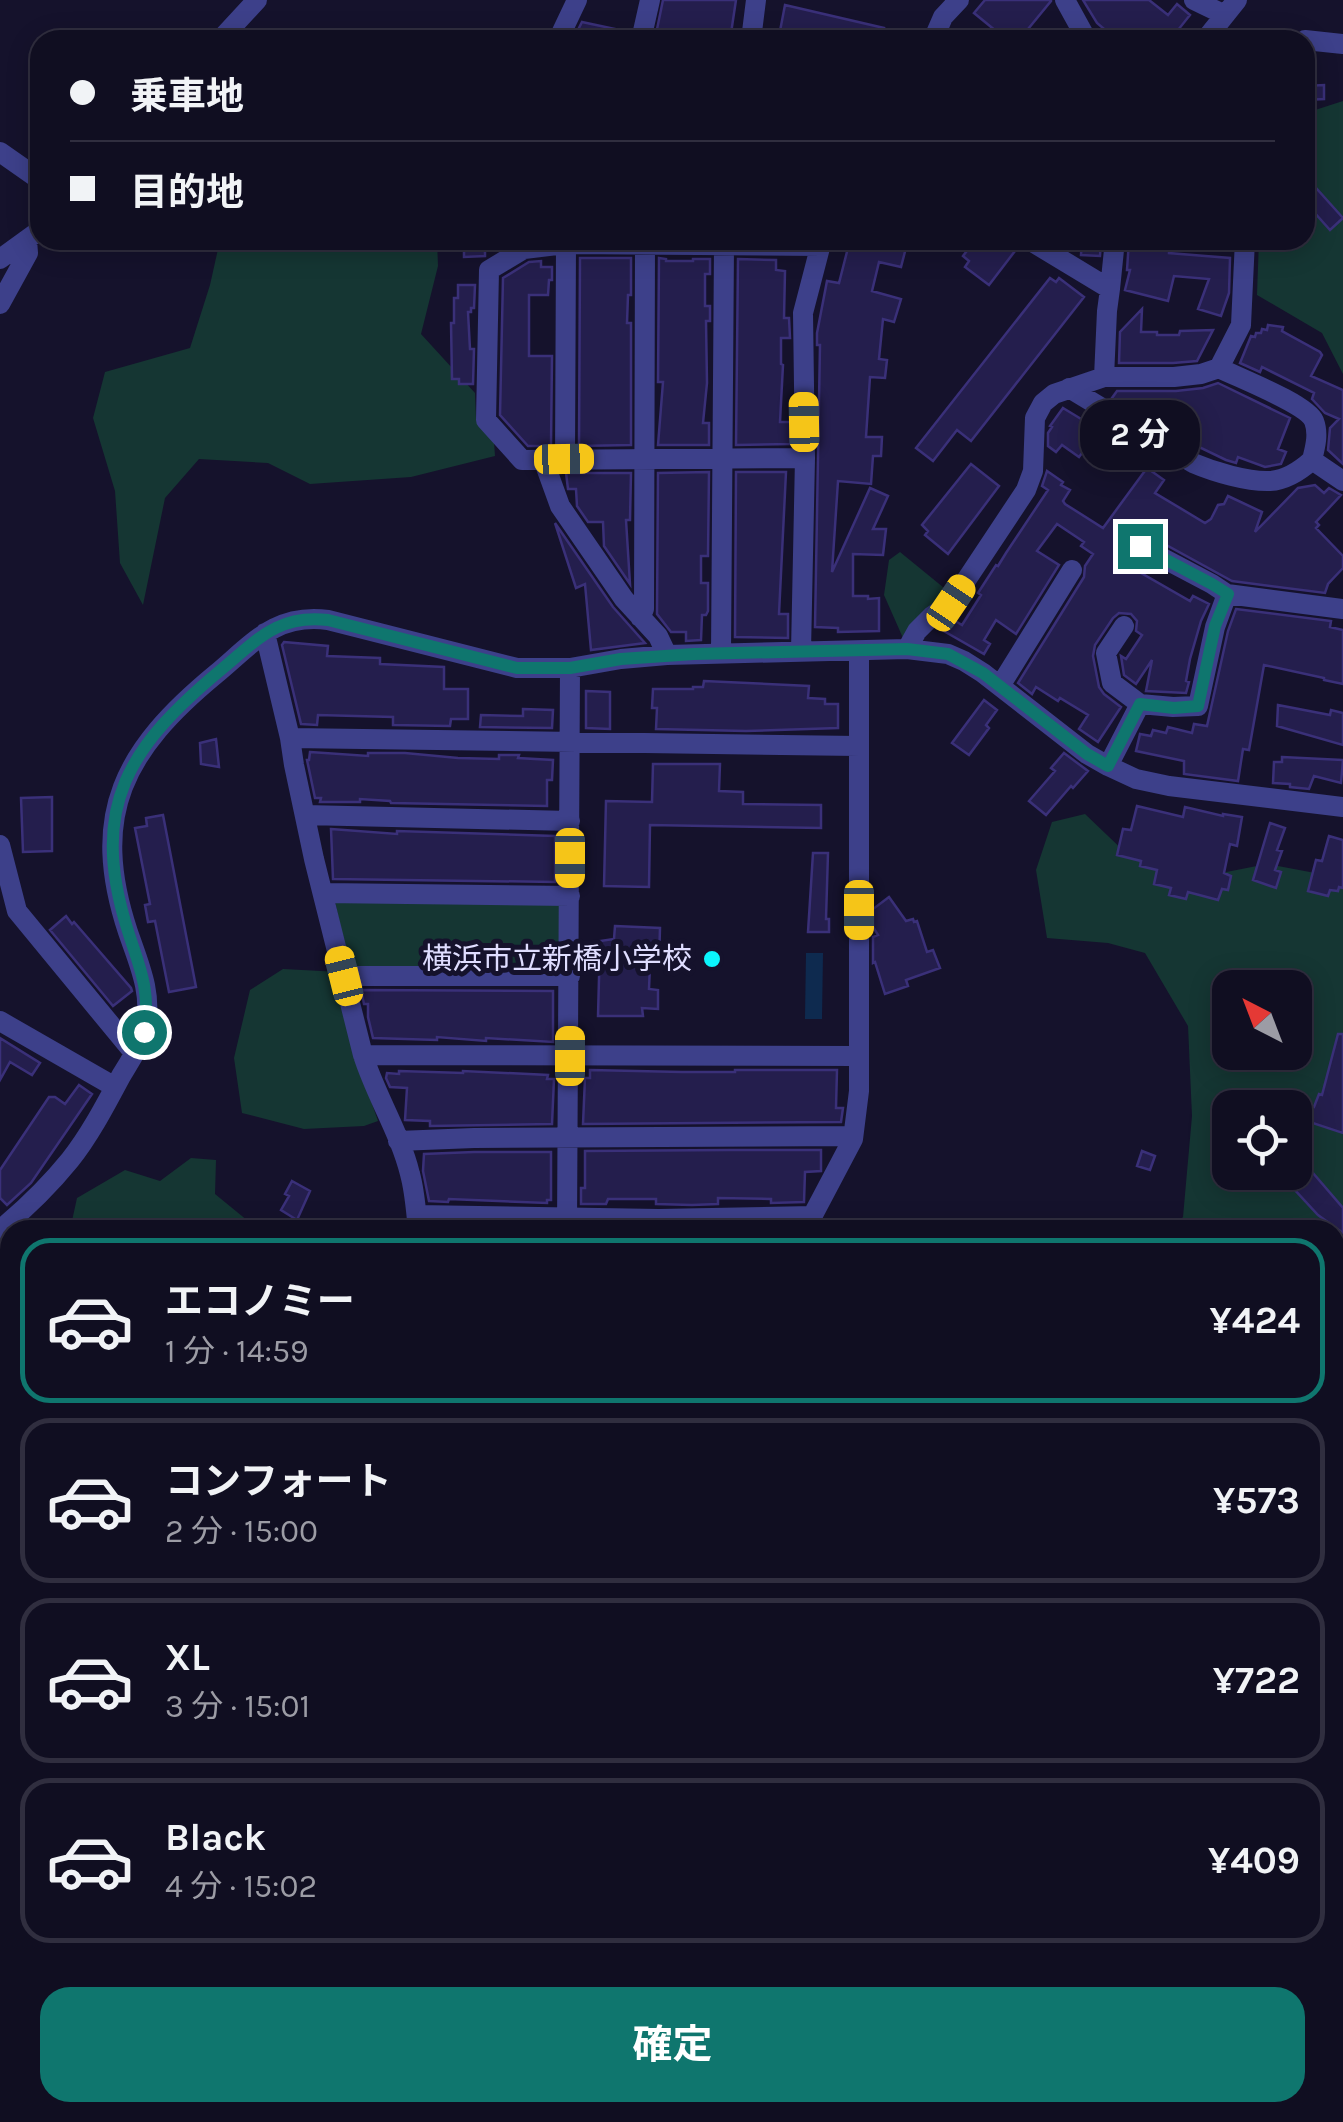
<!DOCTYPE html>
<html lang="ja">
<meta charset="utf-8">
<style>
:root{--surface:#100e21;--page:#1e1c2e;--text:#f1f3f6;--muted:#9c9ca5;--line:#302e3f;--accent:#0f766e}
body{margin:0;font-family:Karla,"Noto Sans JP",sans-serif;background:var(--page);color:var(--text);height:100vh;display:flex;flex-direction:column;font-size:38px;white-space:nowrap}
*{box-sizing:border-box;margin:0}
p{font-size:32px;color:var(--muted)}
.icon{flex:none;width:55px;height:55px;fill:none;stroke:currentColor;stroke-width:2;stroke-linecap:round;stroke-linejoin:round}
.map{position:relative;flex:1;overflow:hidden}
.sheet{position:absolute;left:0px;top:1220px;width:1345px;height:902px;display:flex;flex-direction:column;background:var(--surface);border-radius:30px 30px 0 0;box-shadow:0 5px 25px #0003,0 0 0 2px var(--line)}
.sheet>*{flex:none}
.banner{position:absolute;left:30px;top:30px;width:1285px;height:220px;border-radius:30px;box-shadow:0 5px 25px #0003,0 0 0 2px var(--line);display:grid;align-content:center;height:220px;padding:0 40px;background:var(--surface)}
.needle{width:65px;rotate:318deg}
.buttons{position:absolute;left:1212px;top:970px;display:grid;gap:20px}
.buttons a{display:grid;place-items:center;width:100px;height:100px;border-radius:20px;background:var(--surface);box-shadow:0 5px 25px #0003,0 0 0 2px var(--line);font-size:50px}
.end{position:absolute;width:45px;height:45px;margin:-22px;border:12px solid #0f766e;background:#fff;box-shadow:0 0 0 5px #fff}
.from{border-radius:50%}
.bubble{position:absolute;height:70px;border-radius:30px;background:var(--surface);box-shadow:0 5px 25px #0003,0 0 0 2px var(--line);font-size:32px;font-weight:700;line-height:70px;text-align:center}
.car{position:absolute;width:30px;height:60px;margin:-30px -15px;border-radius:12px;box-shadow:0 0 8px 2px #0007;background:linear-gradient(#f5c518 24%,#345 0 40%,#f5c518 0 76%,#345 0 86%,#f5c518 0)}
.banner b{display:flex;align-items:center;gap:35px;height:95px;font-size:38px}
.banner b+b{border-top:2px solid var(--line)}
.banner i{width:25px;height:25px;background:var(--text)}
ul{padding:18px 0 0;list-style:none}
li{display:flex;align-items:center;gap:30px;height:165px;margin:0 20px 15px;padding:0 20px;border:5px solid var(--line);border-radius:30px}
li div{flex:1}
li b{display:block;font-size:38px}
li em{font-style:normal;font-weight:700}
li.selected{border-color:var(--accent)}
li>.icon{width:90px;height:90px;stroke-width:1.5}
.cta{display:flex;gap:20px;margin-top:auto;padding:20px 40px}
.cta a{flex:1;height:115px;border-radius:30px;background:var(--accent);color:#fff;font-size:40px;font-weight:700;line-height:115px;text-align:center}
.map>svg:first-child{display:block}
</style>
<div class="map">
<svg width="1343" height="2122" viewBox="0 0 1343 2122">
<rect width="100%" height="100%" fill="#15122c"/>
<!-- green -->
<path fill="#153633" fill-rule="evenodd" d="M1343,101v273l-21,-41 -65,-38 2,-55h46v-119l7,-10z
M220,240h217l1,26 -17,68 54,59 1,26 18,23 1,14 -84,21 -101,7 -42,-21 -69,-4 -34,39 -22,107 -23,-42 -5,-72 -22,-73 12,-46 85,-24 20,-63z
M900,552l49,40 -46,46 -19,-43 5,-35z
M1085,814l45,43 66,21 71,-14 64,12 12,11v339l-8,7v-3h-164l12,-13 9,-101 -4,-90 -43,-73 -37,-10 -61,-5 -11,-68 16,-48zM1230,988h65v64h-65zM1230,1108h65v64h-65z
M335,901l228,3 -1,66 -213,-1z
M283,969l57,3 9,66 29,83 -14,5 -60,3 -62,-16 -8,-55 16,-68z
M191,1158l25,2 -1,34 44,36h-189l7,-32 48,-28 35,11z
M0,1412l10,9v73l-7,13 7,15v140l-10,-15z
M636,2113v-1l399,1 -4,9h-394z"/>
<!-- water -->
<path fill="#0e2a4f" d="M806,953h17l-1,66h-17z"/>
<!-- building -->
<path fill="#241e4d" stroke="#3a3079" stroke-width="2.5" d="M663,0h73l-6,40 -75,-1z
M985,0h66v1l-32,39h-12l-33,-27z
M1083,0h66l19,15 9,-11 13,11 -12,15 12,10h-73l-20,-17z
M785,5l99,23 -3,12h-52l-49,-9z
M582,22l47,10 -1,8h-55z
M1324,85v14l-19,1v-14z
M1317,189l26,29 -13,12 -25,-28z
M464,240h21v16l-21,1z
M850,240h58l-7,27 -22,-5 -7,29 29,8 -7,23 -11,-3 -4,40 8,1 -2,18 -15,-1 -4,60h16l-1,19h-8l-2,28 -33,-3 -6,91 38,-84 18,8 -15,33h13l-3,26 -30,-1v42h15v3l11,-1v33l-41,1v-4l-23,-1 5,-282h-3v-12l10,-52 12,2z
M975,240h25l15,11 -26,34 -24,-18 4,-6 -6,-5z
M1082,240h19l-1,16 -19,-1z
M1129,240h41l-1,13 61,5 -1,35 -8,23 -23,-7 11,-30 -35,-3 -6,25 -43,-11 5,-20h-3z
M580,258h51v37h-3l-1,28h4v122l-52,1z
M659,258l7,1v2h27v-2h17v15h-5v32h5v15h-4l1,62 -4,40h6v22h-51l5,-63h-5z
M738,259l38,1v10l9,1 -1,47h5l1,20h-9v26l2,1 -3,57h11v22l-55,1z
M541,261v6h11v13h-3l-1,15h-19v61h23l-1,90h-23l-28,-31 3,-137 26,-16z
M1050,278l6,4 3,-4 25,19 -113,144 -14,-11 -24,31 -17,-13z
M458,285h17l-1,23h-3v4h-3l2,37h4l-1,35h-14v-5h-7l-1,-56h3v-25h4z
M1142,309l-1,23h16v3h22l1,-4 33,-1 -16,31 -24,2h-54l1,-31z
M1268,325l15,2 -1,4 38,21 2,3 -11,21 32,14v74l-15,-14 2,-22 9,-9 -14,-6 -13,-14 2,-6 -52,-26 -2,5 -20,-9 11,-27 4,1 1,-4h5l1,-4 5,1z
M1218,383l72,35 -12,31 8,3 -5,12 -16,3 -27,-10 -2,6 -10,-3 -50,-24 -23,-13 -21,-17 -2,3 -18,-11 5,-7h59l27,-3z
M1063,408l41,25 -13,19 -2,-2 -3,5 -4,-2 -3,4 -17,-12 -6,7 -8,-6v-13l4,-6 -2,-1z
M971,464l28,22 -51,68 -23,-19 3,-4 -6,-6z
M1147,468l17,12 -9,13 50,30 6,-4 7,-14 6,-1 4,-8 34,16 -7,20 43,-44 17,-3 9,8 5,-5 12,7 -25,27 3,3 -3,3 27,28v12l-15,16 -3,9 -93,-12 -86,-47 -7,-2 -7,3 -6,11 2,7 -6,9 68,39 3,-5 16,8 -8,17 -11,38 -4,22 3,1 -3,11 -40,-2 6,-31 -16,24 -12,-9 -3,-19 5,3 16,-24 -6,-4 1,-10 -6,-7 -12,-1 -6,5 -18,27 -2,11 6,31 5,7 17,13 -23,35 -19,-13 9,-14 -28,-17 -2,3 -22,-14 -4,7 -14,-11 66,-106 1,-11 8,-12 -12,-8 3,-4 -27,-18 -20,27 22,14 -43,69 -20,-14 -12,20 6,4 -6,10 -42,-24 10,-11 10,6 19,-30 -3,-2 18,-28 2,1 8,-13 42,-63 -6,-4 5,-15 16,11 -2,3 9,5 -7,11 2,3 38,24z
M709,472l-1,84h-7v27h7v28l-2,4h-4l-1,25 -15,1v-9h-15l-14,-18 1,-141z
M736,472h50l-7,142h9v24l-53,-1z
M566,473h65l-1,47h-4l4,64 -26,-38 -1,-24h-15l-11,-16 -1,-17h-8z
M555,523l58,84 32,36 -54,7 -6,-66 -9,4z
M1236,609l95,12 -1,6 13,3v54l-19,-4v-2l-60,-13 -15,85 -6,-1 -5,32 -54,-7v-13l-48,-10 4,-17 11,2 2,-6 13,3 2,-6 24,6 2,-9 13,2 21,-95z
M284,642l44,4 -1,10 53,2v6l64,3v22h24v30h-17l-1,7 -57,-1v-8l-75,-2 -1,10 -16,-1 -19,-79z
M704,681l105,5 -1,12 17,1v5h13v24l-92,3 -90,-2 1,-21h-5l1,-19h40v-2h10z
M586,691l24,1v37l-24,-1z
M984,700l13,10 -11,15 3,3 -20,27 -17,-12z
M1278,705l52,10 1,-5 12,3v32l-66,-19z
M523,709l30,1 -1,18 -72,-1 1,-12 42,1z
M216,739l3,28 -18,-3 -1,-21z
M310,752l58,4v-3h37l53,5 41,1v-4h20l-1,3 35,2 -1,20h-5v26l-156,-3 -1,-2 -30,-2v3h-40l1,-4h-6l-8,-38h2z
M1064,753l24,18 -15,17 -2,-2 -25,29 -17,-14 26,-30 -4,-3z
M1282,757l61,3 -2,23 -27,-7 -5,13 -19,-2v-3l-17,-1 1,-21h8z
M653,764h67l-1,27 24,1v12l78,1v23l-171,-3 -1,62 -45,-1 2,-85 46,1z
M52,797v54l-29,1 -2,-54z
M1137,806l46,11 2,-10 38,9v-2l19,3 -5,29 -7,-2 -6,29 7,3 -3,14 -6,-1 -4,11 -30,-8 -2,7 -17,-4 2,-7 -17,-4 3,-14 -17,-4 1,-5 -24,-6 6,-26 8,1z
M163,815l33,172 -27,5 -14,-71 -7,1 -3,-17 5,-1 -15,-76 12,-2 -1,-8z
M1270,823l15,5 -8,22 5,1 -7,19 6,2 -5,16 -23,-8z
M331,829l66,5v-3l158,5v46l-222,-3z
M1329,836l14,4v48l-4,-1 -1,4 -8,-1 -2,6 -20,-5 8,-31 6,1z
M813,853h15l-2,66h3v13h-21z
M889,897l17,24 7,-2 1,3 3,-1 10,31 6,-2 7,18 -34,12 2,6 -23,8 -10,-32 -2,1v-26l5,-2 -5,-8v-18z
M66,916l6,8 2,-2 57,66 1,3 -19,15 -63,-76z
M615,926l45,2 -1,34 -9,3 -1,24 9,1v19l-16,-1 1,8h-45l2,-75 14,-2z
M361,990l192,1v51l-67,-4v3l-49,-4v3l-64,-2 -5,-21v-13h-4z
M1338,1034h5v99l-33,-11 -2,6 -13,-5 7,-20 12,4 5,-13 3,1z
M0,1038l40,25 -8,12 -22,-13 -10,18z
M590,1070l92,2h53v-2h102l-1,38h7l-2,14 -258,2 2,-46h5z
M399,1071l64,2v-2l85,4 -1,4h7l-2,45 -122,2v-5l-25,-1 2,-32 -17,-1 -4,-9 1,-5 12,1z
M79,1085l13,9 -61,89 -24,22 -7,-7v-28l49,-73h6l10,7z
M729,1150h92v21l-16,1 -1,30 -33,1v-4l-53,-1v6l-26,1 -36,-1v-5h-48l-2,5h-25v-16h4v-37z
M1142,1151l13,5 -5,14 -13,-4z
M474,1152h77v48h-4v3l-98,-4 -1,3 -19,-1 -6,-30 1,-17z
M1313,1173l30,35v25l-25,-18 -24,-26z
M292,1181l18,10 -13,29 -16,-10 8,-14 -4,-2z"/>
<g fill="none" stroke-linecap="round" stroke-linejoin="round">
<!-- minor -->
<path stroke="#3d408a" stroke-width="20" d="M1065,0l22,40
M1194,0l31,15
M220,40l37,-40
M558,40l19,-40
M641,40l9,-40
M751,40l5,-40
M933,40l10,-23 16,-17
M1205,40l32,-40
M1305,40l38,4
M0,152l40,28
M1029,240l81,49 -3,22 -3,66
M0,259l40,-29
M1110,289l5,-49
M0,304l28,-51 -1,-13
M1219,368l22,-43 4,-85
M805,458l-283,2 -36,-40 3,-150 35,-21 42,-5 255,2
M543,459l17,47 64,93 34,37 9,19
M565,459l1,-215
M1312,460l31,21
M1140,546l72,38 15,10 116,15
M640,617l4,-8 1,-366
M1124,626l-18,27 6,30 28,21
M265,633l25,105 4,27 20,94 49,196c13,41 37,78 47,119 5,18 6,38 8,56
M907,649l10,-18 15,-15 19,-13 75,-113 7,-19 2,-53 8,-15 11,-9 50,-17h70l27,-3 18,-6c20,10 88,36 95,53 5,13 1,27 -2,39 -11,10 -26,20 -42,21 -22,1 -56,-9 -77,-18l-124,-75
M801,651l4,-193 -2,-145 19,-73
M721,653l3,-408
M1000,686l72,-116
M290,738l568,8
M1108,766l32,-62 33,3 25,-1 17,-79 12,-33
M305,815l265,6
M0,845l17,66 117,142
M324,893l246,3
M344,976h226
M0,1021l115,66
M363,1055l495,1
M398,1141l76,-3 379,-2
M417,1215l242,4 154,-3
M0,1230c25,-21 49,-44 70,-70 20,-25 36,-56 51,-84 9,-15 20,-31 24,-48 8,-34 -6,-64 -17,-96 -39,-118 -4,-182 88,-258 37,-31 60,-61 112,-54l189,48h53l51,-9 46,-4 240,-6 41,5 16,7 19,12 104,81 21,12 28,13 33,7 174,21
M567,1230l3,-562
M805,1230l48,-91 6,-48v-440
M1335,1315l8,-1
M1343,1491l-8,6 8,16
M0,1664l10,17
M1335,1868l8,-7
M1335,1999l2,2 -2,5
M1165,2112l14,10
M1069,2122l3,-10
M1286,2122l4,-10"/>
<!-- major -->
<path stroke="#ba65fe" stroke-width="25" d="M0,1811l10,8
M372,2112l12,10"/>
</g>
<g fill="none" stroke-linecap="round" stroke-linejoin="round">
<!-- route -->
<path stroke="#0f766e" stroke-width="12" d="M144,1032c7,-44 -5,-65 -17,-104 -38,-122 2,-182 95,-259 35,-29 56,-55 106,-49l189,48h53l51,-9 73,-5 213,-5 41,5 35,19 104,81 21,12 32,-62 34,4 24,-2 17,-80 13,-32 -16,-10 -72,-38"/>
</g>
<!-- markers -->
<circle fill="#0bf5fd" stroke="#15122c" stroke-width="4" cx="712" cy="959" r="10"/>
<g text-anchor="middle" stroke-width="10" stroke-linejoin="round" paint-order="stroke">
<!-- poi labels -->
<g font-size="30" fill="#dfddff" stroke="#15122c" text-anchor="end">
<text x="692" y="969">横浜市立新橋小学校</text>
</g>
</g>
</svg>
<div class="buttons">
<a><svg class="needle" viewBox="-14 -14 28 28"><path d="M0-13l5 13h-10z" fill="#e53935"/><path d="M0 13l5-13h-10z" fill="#9c9ca5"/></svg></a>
<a><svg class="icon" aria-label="locate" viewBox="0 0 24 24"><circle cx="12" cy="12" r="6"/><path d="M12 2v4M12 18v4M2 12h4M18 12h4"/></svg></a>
</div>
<i class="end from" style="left:144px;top:1032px"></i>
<i class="end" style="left:1140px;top:546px"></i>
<div class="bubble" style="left:1080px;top:400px;width:120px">2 分</div>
<i class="car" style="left:804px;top:422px;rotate:359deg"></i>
<i class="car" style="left:564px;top:459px;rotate:89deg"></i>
<i class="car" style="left:951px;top:603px;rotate:34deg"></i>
<i class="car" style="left:570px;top:858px;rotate:180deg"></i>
<i class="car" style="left:859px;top:910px;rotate:180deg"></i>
<i class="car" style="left:344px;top:976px;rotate:346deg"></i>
<i class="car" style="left:570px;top:1056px;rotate:0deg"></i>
<div class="banner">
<b><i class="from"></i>乗車地</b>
<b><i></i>目的地</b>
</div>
<section class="sheet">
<ul>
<li class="selected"><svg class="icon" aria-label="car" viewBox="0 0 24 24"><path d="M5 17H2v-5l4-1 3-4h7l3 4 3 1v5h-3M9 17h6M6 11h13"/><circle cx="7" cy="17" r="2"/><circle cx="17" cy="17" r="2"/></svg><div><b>エコノミー</b><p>1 分 · 14:59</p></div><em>¥424</em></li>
<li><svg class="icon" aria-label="car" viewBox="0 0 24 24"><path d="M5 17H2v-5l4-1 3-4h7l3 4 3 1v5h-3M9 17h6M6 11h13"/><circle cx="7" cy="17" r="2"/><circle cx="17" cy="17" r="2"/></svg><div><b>コンフォート</b><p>2 分 · 15:00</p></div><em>¥573</em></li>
<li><svg class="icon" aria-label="car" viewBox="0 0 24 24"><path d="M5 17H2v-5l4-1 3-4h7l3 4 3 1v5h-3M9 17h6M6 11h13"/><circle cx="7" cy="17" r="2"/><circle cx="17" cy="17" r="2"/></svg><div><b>XL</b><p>3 分 · 15:01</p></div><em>¥722</em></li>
<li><svg class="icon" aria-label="car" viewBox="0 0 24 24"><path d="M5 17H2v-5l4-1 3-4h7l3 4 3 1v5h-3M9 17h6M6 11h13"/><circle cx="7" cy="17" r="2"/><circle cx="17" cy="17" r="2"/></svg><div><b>Black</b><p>4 分 · 15:02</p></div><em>¥409</em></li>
</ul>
<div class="cta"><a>確定</a></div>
</section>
</div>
